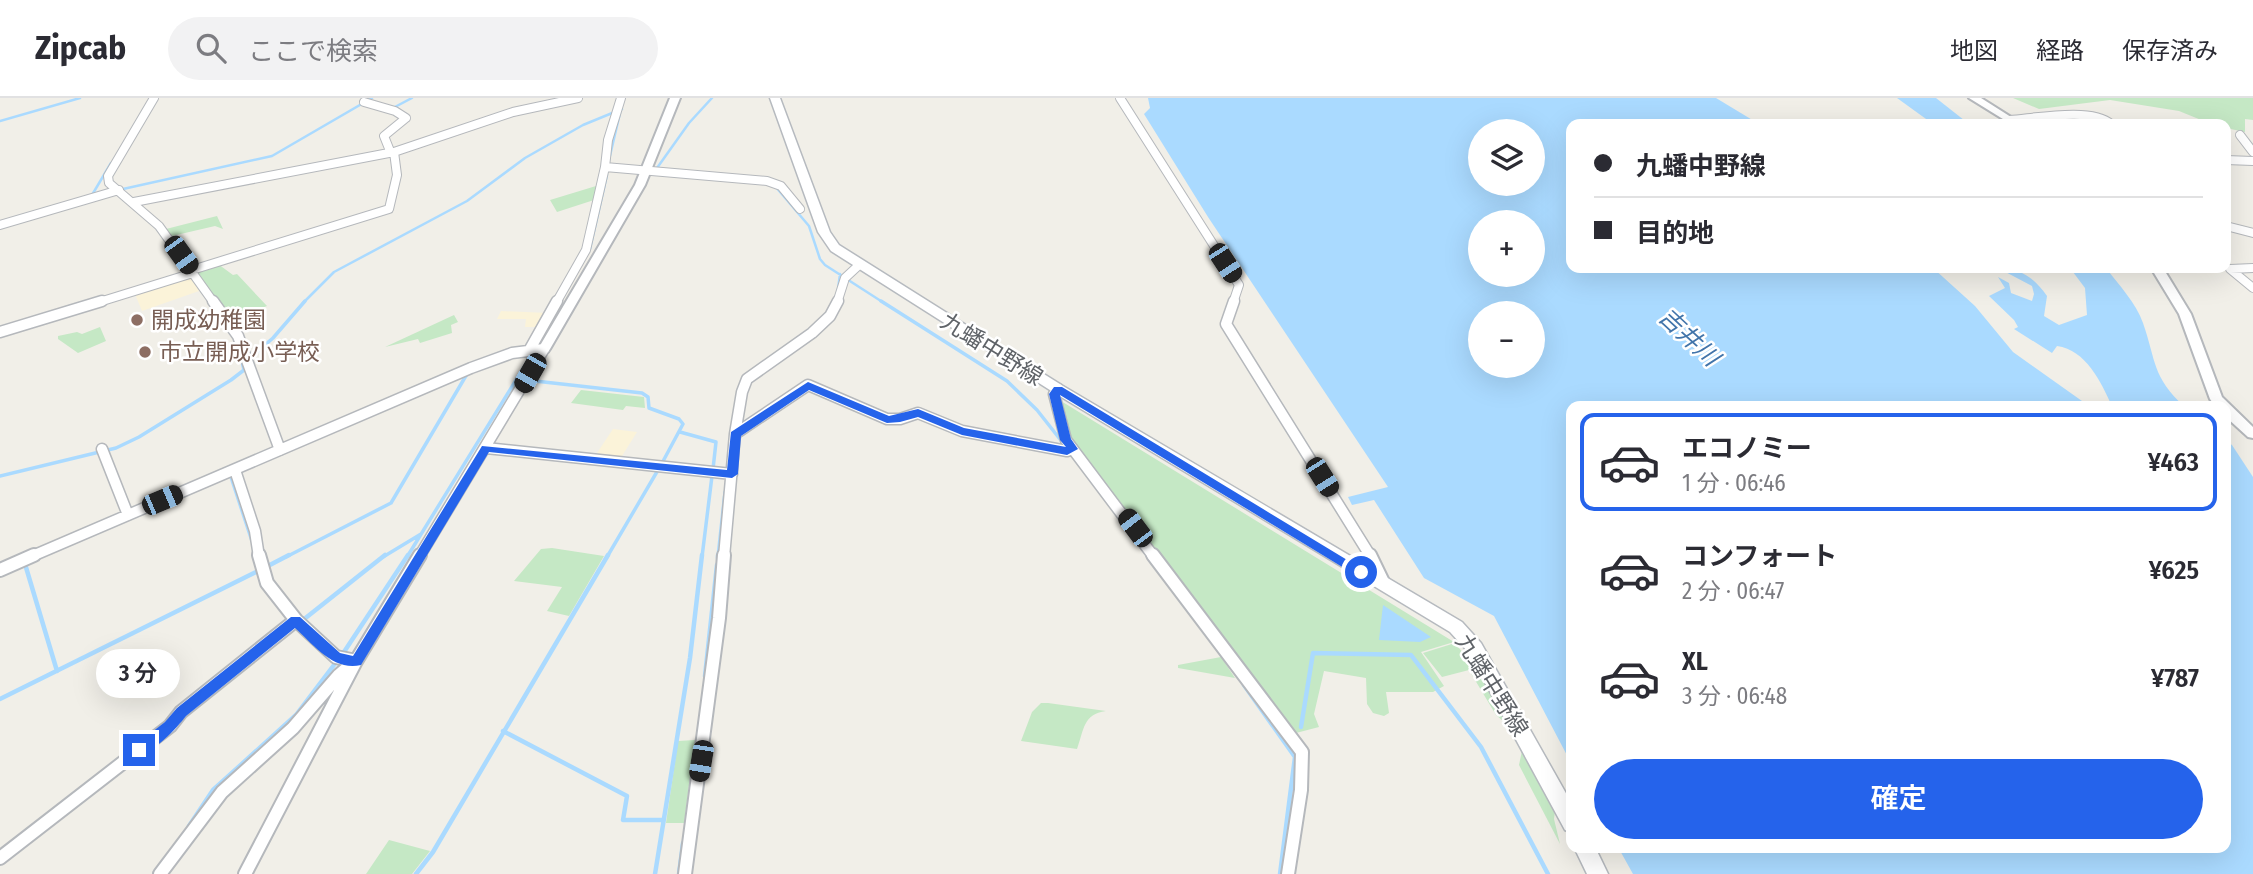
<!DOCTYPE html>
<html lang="ja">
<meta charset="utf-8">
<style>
:root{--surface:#fff;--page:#f2f2f3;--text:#2b2b33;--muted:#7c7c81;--line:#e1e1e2;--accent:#2563eb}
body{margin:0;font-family:"Fira Sans Condensed","Noto Sans JP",sans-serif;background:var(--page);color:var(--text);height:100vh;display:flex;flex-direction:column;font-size:26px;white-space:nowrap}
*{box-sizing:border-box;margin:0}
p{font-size:23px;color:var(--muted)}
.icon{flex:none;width:38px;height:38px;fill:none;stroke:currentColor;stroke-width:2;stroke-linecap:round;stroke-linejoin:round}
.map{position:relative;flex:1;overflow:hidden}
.sheet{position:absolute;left:1566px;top:303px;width:665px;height:452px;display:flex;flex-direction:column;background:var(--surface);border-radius:14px;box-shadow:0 7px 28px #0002}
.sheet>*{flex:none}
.top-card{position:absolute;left:1566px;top:21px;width:665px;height:154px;border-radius:14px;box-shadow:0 7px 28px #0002;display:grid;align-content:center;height:154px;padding:0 28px;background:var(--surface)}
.controls{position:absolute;left:1468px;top:21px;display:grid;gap:14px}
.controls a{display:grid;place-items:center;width:77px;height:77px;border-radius:50%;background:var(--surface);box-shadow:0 7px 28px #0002;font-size:35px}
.end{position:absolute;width:32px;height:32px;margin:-16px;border:9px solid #2563eb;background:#fff;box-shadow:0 0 0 4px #fff}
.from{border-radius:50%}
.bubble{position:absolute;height:49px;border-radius:24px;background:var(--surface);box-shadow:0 7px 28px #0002;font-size:23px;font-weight:600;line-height:49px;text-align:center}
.car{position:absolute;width:21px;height:42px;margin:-21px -10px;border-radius:9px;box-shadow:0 0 5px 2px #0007;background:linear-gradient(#222 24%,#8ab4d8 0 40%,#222 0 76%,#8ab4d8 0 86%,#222 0)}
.top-card b{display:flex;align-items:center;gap:24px;height:66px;font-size:26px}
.top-card b+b{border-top:2px solid var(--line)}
.top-card i{width:18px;height:18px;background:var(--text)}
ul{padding:12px 0 0;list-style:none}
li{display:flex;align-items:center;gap:21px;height:98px;margin:0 14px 10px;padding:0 14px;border:4px solid transparent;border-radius:14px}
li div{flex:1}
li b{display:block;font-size:26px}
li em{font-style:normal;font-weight:600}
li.current{border-color:var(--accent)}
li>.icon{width:63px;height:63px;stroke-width:1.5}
.cta{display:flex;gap:14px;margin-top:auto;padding:14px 28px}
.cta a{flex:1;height:80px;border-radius:42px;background:var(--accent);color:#fff;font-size:28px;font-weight:600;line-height:80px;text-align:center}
header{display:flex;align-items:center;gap:42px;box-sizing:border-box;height:98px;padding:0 35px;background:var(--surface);border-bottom:2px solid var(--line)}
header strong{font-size:33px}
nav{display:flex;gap:38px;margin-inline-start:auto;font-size:24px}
.search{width:490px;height:63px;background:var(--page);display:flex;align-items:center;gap:18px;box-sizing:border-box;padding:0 24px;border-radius:38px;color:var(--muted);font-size:26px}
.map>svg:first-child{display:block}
</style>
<header>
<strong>Zipcab</strong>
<div class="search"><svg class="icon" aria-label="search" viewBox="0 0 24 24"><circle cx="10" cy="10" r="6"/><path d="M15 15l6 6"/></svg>ここで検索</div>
<nav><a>地図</a><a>経路</a><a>保存済み</a></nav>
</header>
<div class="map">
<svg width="2253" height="776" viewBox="0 0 2253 776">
<rect width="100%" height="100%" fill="#f1efe8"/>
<!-- green -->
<path fill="#c5e8c5" d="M2013,0h240v22l-8,-1v13l-19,-4v-4h-15l-32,-13 -69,-11 -71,9z
M596,88l3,1 -5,13 -37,12 -7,-12z
M217,118l6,13 -8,-3 -43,10 -6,-7z
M218,166l15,11 4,-1 30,32 -37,14 -33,-49z
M454,217l4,7 -7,3 1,8 -32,10 -2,-4 -33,8z
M100,229l6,14 -28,12 -20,-14v-3l19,-4 5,2z
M581,292l63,7 1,11 -19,-2 -3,4 -52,-7z
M1061,303l393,241 -33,10 23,34 -11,6h-47l3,21 -5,3 -11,-3 -6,-9 -1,-26 -42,-7 -10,43 5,13 -23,6 -227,-296 -9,-27z
M552,450l52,8 -35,60 -22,-5 15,-24 -48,-6 27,-32z
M1455,545l8,10 2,-7 51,86 -20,-17 -27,-45 -27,7 -19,-24z
M1221,559l14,21 -57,-10v-3z
M1041,605h7l58,8c-23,3 -22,19 -29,38l-56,-8 11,-29z
M695,642l-11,83h-18l12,-82z
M1523,648l32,65 -1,8 6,25 -41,-79z
M389,742l41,11 -18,23h-46z"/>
<!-- sand -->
<path fill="#fbf3d9" d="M192,179l7,14 -57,20 -7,-17z
M501,213l47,2 -8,14h-15l1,-8h-29z
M613,331l24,3 -15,24h-27z"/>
<!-- water -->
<path fill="#aadaff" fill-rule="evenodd" d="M1148,0h568l43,26h-187v144h361l42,38 38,46 76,54h-517l-1,357 -77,-147 -70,-38 -50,-78 -22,5 -4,-8 40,-10 -180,-270 -64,-103 6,-6zM1480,33h53v53h-53zM1533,124v53h-53v-53zM1480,215h53v53h-53z
M1897,0h39l33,26h-36z
M1998,170c23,0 36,10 49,28l-3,20 15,9 28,-10 -2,-27 -15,-20h36c13,17 30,35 37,55 13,37 9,54 41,83h-72c-11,-24 -26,-56 -55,-60l-5,7 -38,-24 4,-2 -4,-7 -25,-24 16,-8 -7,-11 11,6 2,10 21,8 2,-7 -2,-8z
M2226,343l6,4 21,32v397h-620l-15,-27h608z
M1383,507l48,32 -11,5 -41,-2z"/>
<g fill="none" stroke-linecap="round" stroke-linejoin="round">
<!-- stream-far2 -->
<path stroke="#aadaff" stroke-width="2.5" d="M393,10l19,-10
M0,23l80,-23
M609,62l11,-47
M657,70l32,-45 23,-25
M775,88l34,40 11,33 5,6 59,38
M123,91l149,-33 100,-58
M92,97l19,-32
M590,151l17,-74
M838,191l2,-15
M303,205l31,-31 133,-71 58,-43 58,-33 39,-16"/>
<!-- stream-far1 -->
<path stroke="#aadaff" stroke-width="3.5" d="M881,203l126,80 30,29 26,33
M251,259l22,-19 32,-37
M535,283l107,12 6,4 1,11 30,11 4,5 -22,41
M680,334l36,10 -3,27
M0,378l116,-28 23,-11 92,-57 13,-10 -2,-9
M231,379l21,64
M286,459l105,-54 76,-129
M383,459l38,-23
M407,459l125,-203
M607,459l51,-87
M702,459l10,-81
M718,459l7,-65"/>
<!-- stream -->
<path stroke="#aadaff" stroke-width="4.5" d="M718,460v-3
M25,466l32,107
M266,469l23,-12
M303,522l82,-65
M342,557l66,-100
M705,578l12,-111
M1244,587l51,72 -15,117
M0,601l256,-127
M1301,629l12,-74 98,2 70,92 67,127
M503,633l124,65 -4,24h40
M189,728l24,-36 83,-75 41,-54
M416,776l17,-22 175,-297
M655,776l35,-216 12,-103
M679,776l4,-31"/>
<defs>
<path id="minor-far2" d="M154,0l-46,78 1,7 50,43 55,77
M621,0l-13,42 -3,27 162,14 14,5 19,23
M1120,0l119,187 -6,18
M364,4l31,9 11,7 -22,18 6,15
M2010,22c26,-2 82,-13 101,4
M2240,37l13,17
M2226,62l27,1
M134,104l260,-50 119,-40 65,-14
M0,127l119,-35
M2226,128l27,7
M2253,170l-23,1 23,19
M192,172l197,-61 8,-34 -3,-23
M96,205l97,-30
M556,205l30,-53 19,-83
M837,205l8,-25 14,-13"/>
<path id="minor-far1" d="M213,203l25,35 42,114
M1234,203l-8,23 145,233
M0,234l102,-31
M530,251l27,-48
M1058,291l-4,5 12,46 88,117
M735,336l7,-42 5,-13 65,-46 18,-17 8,-15
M486,350l246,26
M102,351l26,66
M235,372l20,61 4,26
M30,459l441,-189 41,-15 32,-4 -125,208
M724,459l11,-123 73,-49 79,34h13l18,-6 44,18 105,20 6,-2"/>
<path id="minor" d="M259,457l8,28 29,37 40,37 20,4
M1153,457l149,197 -1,38 -13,84
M1370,457l14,29
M0,472l34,-15
M0,760l170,-132 11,-14 115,-92
M160,776l62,-82 71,-64 46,-53 14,-12
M245,776l111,-213 64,-106
M685,776l34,-256 5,-63"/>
<path id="tertiary" d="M670,0h10l-35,87 -95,164 -2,3h-8l-2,-3 97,-164z
M1969,0h12l41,26h-11z
M2151,170h12l28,46 31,83 31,30v11l-5,-1 -22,-20v-11h-11l-5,-7 -31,-85z"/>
<path id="secondary" d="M770,0h10l50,134 9,13 224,141 399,236 19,21 91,161v29l-7,-3 -96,-177 -19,-21 -397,-240 -222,-141 -13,-19z
M1574,749h21l13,27h-21z"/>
</defs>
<!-- minor-far2 casing -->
<use href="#minor-far2" stroke="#b5b8bc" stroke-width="10"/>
<!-- minor-far1 casing -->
<use href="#minor-far1" stroke="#b5b8bc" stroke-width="13"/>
<!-- minor casing -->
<use href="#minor" stroke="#b5b8bc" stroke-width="16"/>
<!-- tertiary casing -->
<use href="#tertiary" stroke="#b5b8bc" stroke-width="4"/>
<!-- secondary casing -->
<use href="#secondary" stroke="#b6babf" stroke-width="3"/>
<!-- minor-far2 -->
<use href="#minor-far2" stroke="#fff" stroke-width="8"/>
<!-- minor-far1 -->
<use href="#minor-far1" stroke="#fff" stroke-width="10"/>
<!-- minor -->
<use href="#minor" stroke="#fff" stroke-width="12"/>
<!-- tertiary -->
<use href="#tertiary" fill="#fff" fill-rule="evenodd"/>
<!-- secondary -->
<use href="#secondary" fill="#fff" fill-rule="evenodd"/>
</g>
<!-- route -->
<path fill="#2563eb" d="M808,284l81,34 29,-7 46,19 102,19 -6,-7 -11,-46 5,-7h8l305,185 -6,5 -4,-1 -297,-181 11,44 7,10 -11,6 -105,-20 -44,-18 -18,5 -13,1 -78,-33 -68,46 -3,38 -6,4 -243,-26 -128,213c-27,7 -48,-21 -66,-37l-109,88c-9,12 -37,42 -52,39v-9l31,-24 12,-14 114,-91h9l40,36 13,3 129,-210 245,24 4,-38z"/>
<!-- markers -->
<g fill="#8d6e63" stroke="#fff" stroke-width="2.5">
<circle cx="137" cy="222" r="7"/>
<circle cx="145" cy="254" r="7"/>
</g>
<g text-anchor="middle" stroke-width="5" stroke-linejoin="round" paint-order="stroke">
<!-- education labels -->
<g font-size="23" fill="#785e54" stroke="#fff" text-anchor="start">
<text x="151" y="230">開成幼稚園</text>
<text x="159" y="262">市立開成小学校</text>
</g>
<!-- street labels -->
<g font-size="23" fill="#5f6368" stroke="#fff">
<text transform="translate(992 251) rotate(32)" y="8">九蟠中野線</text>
<text transform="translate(1492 587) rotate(58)" y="8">九蟠中野線</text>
</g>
<!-- water labels -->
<g font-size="24" font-style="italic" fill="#4174aa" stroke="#fff">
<text transform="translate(1689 239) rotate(43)" y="8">吉井川</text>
</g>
</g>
</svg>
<div class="controls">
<a><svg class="icon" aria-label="layers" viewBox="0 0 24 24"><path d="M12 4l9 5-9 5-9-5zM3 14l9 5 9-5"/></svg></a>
<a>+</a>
<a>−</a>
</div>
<i class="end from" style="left:1361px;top:474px"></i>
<i class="end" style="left:139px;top:652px"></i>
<div class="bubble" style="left:96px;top:551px;width:84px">3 分</div>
<i class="car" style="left:181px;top:157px;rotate:144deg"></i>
<i class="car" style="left:1225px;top:165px;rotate:147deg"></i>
<i class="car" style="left:530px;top:275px;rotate:210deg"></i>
<i class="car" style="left:1322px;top:379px;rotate:148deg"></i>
<i class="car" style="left:162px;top:402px;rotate:67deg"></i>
<i class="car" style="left:1135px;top:430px;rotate:323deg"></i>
<i class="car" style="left:701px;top:663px;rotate:189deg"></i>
<div class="top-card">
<b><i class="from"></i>九蟠中野線</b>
<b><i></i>目的地</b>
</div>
<section class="sheet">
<ul>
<li class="current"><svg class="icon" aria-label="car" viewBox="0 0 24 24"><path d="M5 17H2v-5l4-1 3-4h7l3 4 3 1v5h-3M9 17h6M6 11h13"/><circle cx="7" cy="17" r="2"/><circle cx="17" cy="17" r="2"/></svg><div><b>エコノミー</b><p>1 分 · 06:46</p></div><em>¥463</em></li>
<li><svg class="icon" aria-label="car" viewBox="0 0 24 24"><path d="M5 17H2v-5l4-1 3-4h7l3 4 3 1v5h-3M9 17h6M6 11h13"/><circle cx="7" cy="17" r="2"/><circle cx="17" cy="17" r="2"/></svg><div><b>コンフォート</b><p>2 分 · 06:47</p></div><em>¥625</em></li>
<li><svg class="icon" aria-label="car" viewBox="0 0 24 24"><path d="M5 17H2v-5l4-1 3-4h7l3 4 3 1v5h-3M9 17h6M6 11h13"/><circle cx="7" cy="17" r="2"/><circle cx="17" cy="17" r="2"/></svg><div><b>XL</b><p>3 分 · 06:48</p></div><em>¥787</em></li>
</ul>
<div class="cta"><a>確定</a></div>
</section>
</div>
